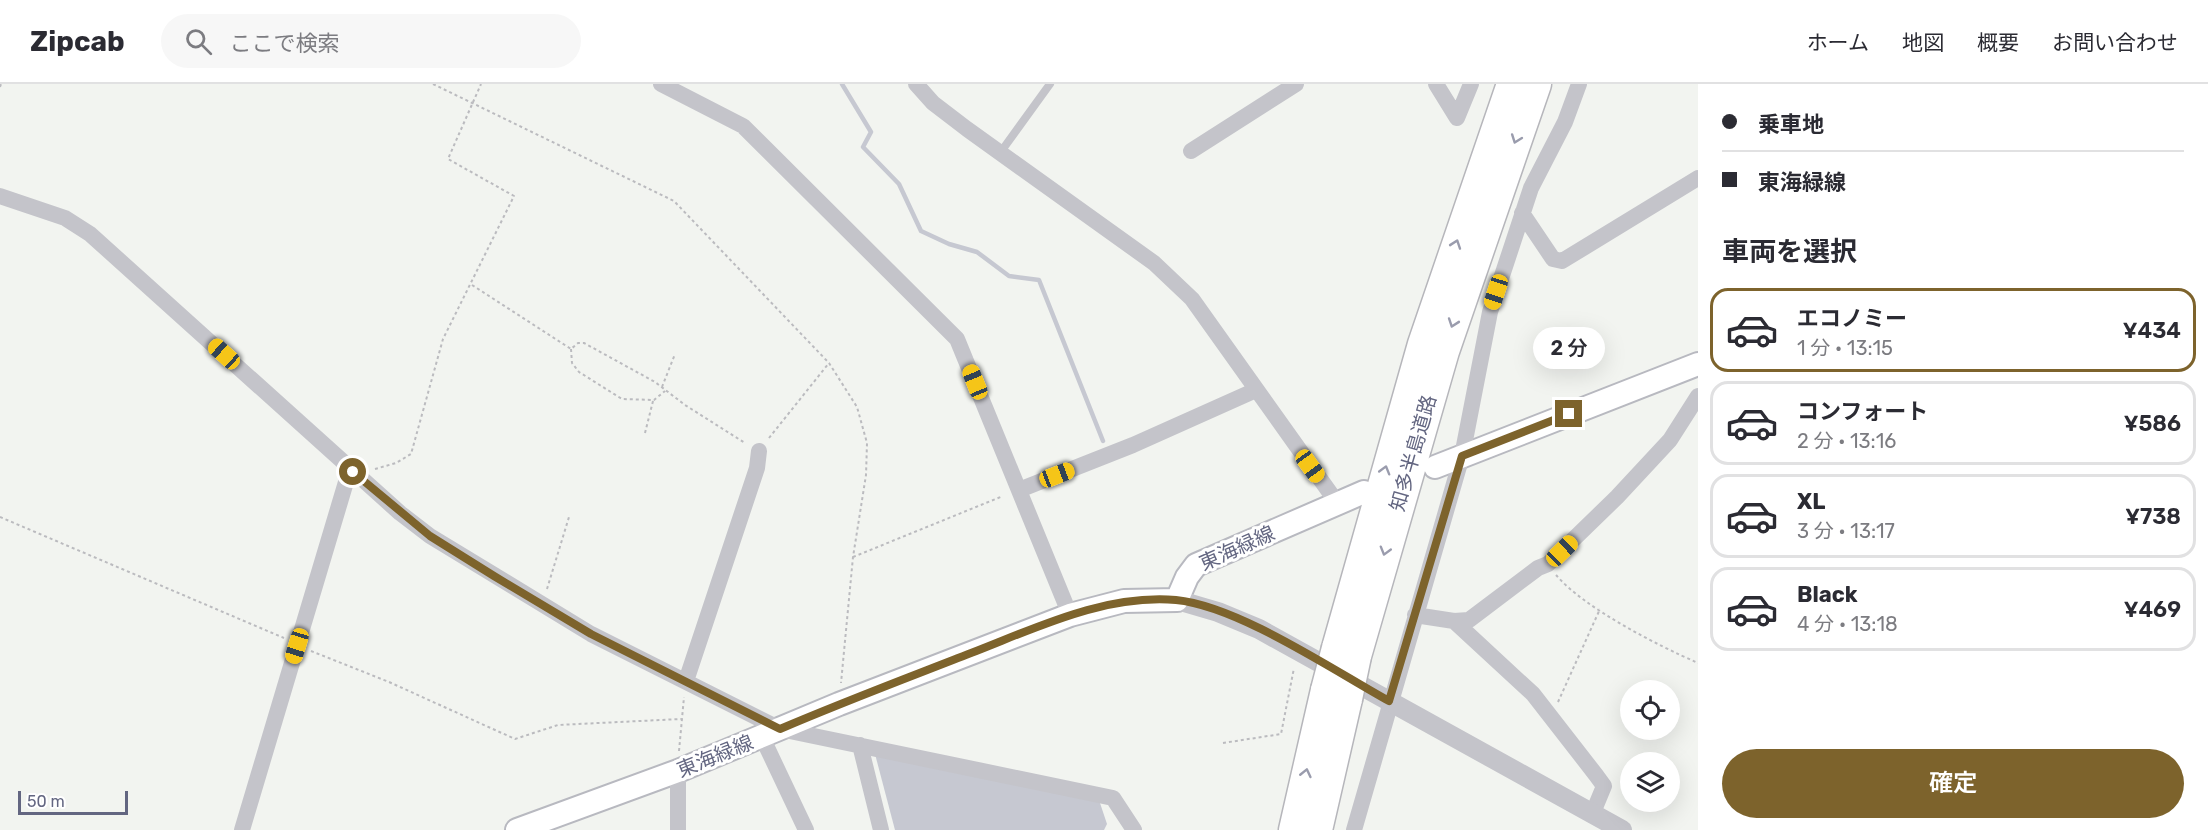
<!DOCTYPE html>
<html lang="ja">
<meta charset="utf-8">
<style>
:root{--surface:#fff;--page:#f7f7f7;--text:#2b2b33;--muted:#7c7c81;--line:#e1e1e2;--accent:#7d632c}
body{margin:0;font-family:Rubik,"Noto Sans JP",sans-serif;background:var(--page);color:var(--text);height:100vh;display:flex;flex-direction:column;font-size:22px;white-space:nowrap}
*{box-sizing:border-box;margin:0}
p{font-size:20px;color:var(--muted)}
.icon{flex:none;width:33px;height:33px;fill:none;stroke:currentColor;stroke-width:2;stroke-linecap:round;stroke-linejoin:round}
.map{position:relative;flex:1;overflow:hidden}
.side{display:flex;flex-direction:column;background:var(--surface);width:510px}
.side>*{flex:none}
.hud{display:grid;align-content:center;height:132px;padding:0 24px;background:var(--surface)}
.tools{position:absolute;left:1620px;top:596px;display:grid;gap:12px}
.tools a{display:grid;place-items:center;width:60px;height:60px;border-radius:50%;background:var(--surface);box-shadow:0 6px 24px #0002;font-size:30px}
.scale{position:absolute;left:18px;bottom:15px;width:110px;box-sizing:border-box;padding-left:6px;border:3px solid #636681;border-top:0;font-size:16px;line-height:21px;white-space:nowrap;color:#636681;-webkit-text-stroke:4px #fff;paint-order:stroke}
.end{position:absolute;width:27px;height:27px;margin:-14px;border:8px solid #7d632c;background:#fff;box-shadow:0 0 0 3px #fff}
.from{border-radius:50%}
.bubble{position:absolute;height:42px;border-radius:21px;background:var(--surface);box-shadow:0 6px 24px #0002;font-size:20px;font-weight:600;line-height:42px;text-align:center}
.car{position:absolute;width:18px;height:36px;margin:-18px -9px;border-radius:8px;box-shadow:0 0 4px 2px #0007;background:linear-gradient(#f5c518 24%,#345 0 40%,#f5c518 0 76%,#345 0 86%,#f5c518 0)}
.hud b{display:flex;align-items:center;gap:21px;height:57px;font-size:22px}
.hud b+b{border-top:2px solid var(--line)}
.hud i{width:15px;height:15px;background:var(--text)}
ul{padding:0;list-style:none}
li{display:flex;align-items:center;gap:18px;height:84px;margin:0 12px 9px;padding:0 12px;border:3px solid var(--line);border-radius:18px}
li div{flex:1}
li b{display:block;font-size:22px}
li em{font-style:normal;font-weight:600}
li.selected{border-color:var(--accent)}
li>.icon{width:54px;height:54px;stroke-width:1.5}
h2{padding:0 24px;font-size:27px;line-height:72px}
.primary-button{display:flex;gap:12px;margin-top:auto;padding:12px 24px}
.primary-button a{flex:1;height:69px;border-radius:36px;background:var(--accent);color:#fff;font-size:24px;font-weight:600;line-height:69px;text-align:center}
header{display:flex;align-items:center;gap:36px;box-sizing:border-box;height:84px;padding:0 30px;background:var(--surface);border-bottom:2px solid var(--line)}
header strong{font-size:28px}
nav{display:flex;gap:33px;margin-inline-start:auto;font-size:21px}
.search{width:420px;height:54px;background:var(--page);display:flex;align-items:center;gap:15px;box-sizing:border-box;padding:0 21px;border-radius:33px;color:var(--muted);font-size:22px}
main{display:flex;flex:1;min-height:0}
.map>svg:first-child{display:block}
</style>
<header>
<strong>Zipcab</strong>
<div class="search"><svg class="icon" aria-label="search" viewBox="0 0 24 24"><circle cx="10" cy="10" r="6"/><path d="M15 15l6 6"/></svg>ここで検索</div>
<nav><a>ホーム</a><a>地図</a><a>概要</a><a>お問い合わせ</a></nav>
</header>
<main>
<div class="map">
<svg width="1698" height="746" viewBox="0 0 1698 746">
<rect width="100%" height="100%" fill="#f2f4f0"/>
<!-- water -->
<path fill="#c6c8d1" d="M875,670l224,46 8,24 -3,6h-209z"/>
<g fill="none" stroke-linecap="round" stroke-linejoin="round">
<!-- stream -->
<path stroke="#c6c8d1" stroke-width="4.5" d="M842,0l29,48 -8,15 36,37 22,47 28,13 28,8 32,24 30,4 64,161"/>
<defs>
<path id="secondary" d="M1435,383l263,-103
M517,746l161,-59 161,-67 231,-89 54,-14 53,-1 10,-23 9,-12 168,-73"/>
<path id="motorway" d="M1337,564l86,-304 89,-260
M1356,572l88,-305 92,-267
M1294,746l32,-140
M1317,746l30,-131"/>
</defs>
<!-- secondary casing -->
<use href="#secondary" stroke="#b8b9c0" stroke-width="26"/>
<!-- motorway casing -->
<use href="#motorway" stroke="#b6b6bb" stroke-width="33"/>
<!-- path -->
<path stroke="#bbbbbf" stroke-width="2" stroke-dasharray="3 3" stroke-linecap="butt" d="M433,0l241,117 155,162 28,44 10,36 -1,32 -13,82 -12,126
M0,3l1,-3
M472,201l99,64 7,-6h6l71,39 30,23 60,38
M571,265l1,14 7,9 43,27 32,1 11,-9
M662,303l13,-33
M645,349l8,-32
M769,354l60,-75
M375,385l21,-6 15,-9 32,-115 71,-143 -66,-37 33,-75
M0,433l284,121
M853,473l150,-61
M1556,491c28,33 101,70 142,88
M547,505l22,-72
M311,567l78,31 126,57 43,-14 123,-6
M1558,618l42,-93
M1223,659l58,-9 13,-66
M679,667l5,-54"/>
<!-- service -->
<path stroke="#c4c4ca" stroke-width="8" d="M1000,69l50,-69"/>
<!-- minor -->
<path stroke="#c4c4ca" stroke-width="16" d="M661,0l82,42 214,213 113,276
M916,0l17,19 34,26 187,134 38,36 146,205
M1436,0l21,34 14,-34
M1191,67l105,-67
M0,112l65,22 25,16 310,279 30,23 161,98 189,95 333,69 21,32
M1522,129l31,46 9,2 136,-83
M1019,406l114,-45 123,-55
M1415,531l39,6 15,-1 69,-52 10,-4 69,-67 53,-57 28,-44
M1454,537l79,73 63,81 8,11 -12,29
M686,597l71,-213 2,-17
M762,653l44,93
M860,661l21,85
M678,687v59
M242,746l104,-348 7,-10
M1354,746l108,-374 28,-144 41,-124 34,-66 14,-38"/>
<!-- tertiary -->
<path stroke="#c4c4ca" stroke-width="20" d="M1177,516l41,12 41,17 363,201"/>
<!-- secondary -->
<use href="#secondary" stroke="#fff" stroke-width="22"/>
<!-- motorway -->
<use href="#motorway" stroke="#fff" stroke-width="30"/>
<defs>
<path id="motorway-bridge" d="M1326,606l11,-42
M1347,615l9,-43"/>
</defs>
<!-- motorway-bridge casing -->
<use href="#motorway-bridge" stroke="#b6b6bb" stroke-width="33" stroke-linecap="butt"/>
<!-- motorway-bridge -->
<use href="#motorway-bridge" stroke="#fff" stroke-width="30"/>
</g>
<!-- one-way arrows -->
<defs><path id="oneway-chevron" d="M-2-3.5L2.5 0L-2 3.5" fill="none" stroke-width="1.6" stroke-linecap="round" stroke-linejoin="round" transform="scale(1.5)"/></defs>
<g stroke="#9a9cad">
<use href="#oneway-chevron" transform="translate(1516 55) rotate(110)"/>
<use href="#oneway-chevron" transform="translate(1456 160) rotate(-71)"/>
<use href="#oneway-chevron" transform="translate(1453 239) rotate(109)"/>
<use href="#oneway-chevron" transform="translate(1385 386) rotate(-74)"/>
<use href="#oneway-chevron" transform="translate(1385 467) rotate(106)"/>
<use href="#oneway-chevron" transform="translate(1306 689) rotate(-77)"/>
</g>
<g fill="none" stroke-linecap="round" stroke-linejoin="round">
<!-- route -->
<path stroke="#7d632c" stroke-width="8" d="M353,388l77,64 64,40 97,58 189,95c63,-27 127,-51 191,-76 65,-25 133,-59 205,-53 62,6 157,70 213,101l73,-245 107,-42"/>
</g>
<g text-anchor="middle" stroke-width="6" stroke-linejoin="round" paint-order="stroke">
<!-- street labels -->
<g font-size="20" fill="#636681" stroke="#fff">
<text transform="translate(1413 369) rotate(-74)" y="7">知多半島道路</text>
<text transform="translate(1237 464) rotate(-24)" y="7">東海緑線</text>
<text transform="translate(715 672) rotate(-22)" y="7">東海緑線</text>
</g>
</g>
</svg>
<div class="tools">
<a><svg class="icon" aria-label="locate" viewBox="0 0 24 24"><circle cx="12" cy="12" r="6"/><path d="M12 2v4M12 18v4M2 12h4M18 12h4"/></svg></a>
<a><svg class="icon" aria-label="layers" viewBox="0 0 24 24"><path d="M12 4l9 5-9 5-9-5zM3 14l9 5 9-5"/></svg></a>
</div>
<div class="scale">50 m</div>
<i class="end from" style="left:353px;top:388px"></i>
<i class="end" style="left:1569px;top:330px"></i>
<div class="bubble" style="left:1533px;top:243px;width:72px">2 分</div>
<i class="car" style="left:1496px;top:208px;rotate:198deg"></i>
<i class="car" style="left:224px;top:270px;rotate:312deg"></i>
<i class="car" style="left:975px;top:298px;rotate:338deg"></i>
<i class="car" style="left:1310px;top:382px;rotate:144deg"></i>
<i class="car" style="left:1057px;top:391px;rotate:69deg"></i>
<i class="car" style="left:1562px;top:467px;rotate:46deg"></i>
<i class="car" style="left:297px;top:562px;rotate:197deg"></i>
</div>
<section class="side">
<div class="hud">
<b><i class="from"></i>乗車地</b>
<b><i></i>東海緑線</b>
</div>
<h2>車両を選択</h2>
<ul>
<li class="selected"><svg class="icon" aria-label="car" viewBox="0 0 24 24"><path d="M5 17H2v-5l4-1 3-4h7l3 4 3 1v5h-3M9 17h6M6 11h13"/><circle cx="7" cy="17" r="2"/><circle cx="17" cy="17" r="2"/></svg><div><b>エコノミー</b><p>1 分 · 13:15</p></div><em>¥434</em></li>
<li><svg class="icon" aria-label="car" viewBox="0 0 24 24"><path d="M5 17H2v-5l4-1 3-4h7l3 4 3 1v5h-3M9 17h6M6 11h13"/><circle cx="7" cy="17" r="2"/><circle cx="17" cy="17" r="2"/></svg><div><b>コンフォート</b><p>2 分 · 13:16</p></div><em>¥586</em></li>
<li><svg class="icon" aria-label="car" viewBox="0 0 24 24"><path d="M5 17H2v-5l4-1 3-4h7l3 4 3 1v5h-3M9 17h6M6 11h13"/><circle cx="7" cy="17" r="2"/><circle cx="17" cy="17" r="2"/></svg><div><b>XL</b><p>3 分 · 13:17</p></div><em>¥738</em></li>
<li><svg class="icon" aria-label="car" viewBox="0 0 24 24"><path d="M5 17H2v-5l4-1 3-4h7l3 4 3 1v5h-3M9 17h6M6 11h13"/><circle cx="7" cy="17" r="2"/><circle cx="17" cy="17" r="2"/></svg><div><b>Black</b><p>4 分 · 13:18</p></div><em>¥469</em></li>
</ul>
<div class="primary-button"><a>確定</a></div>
</section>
</main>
